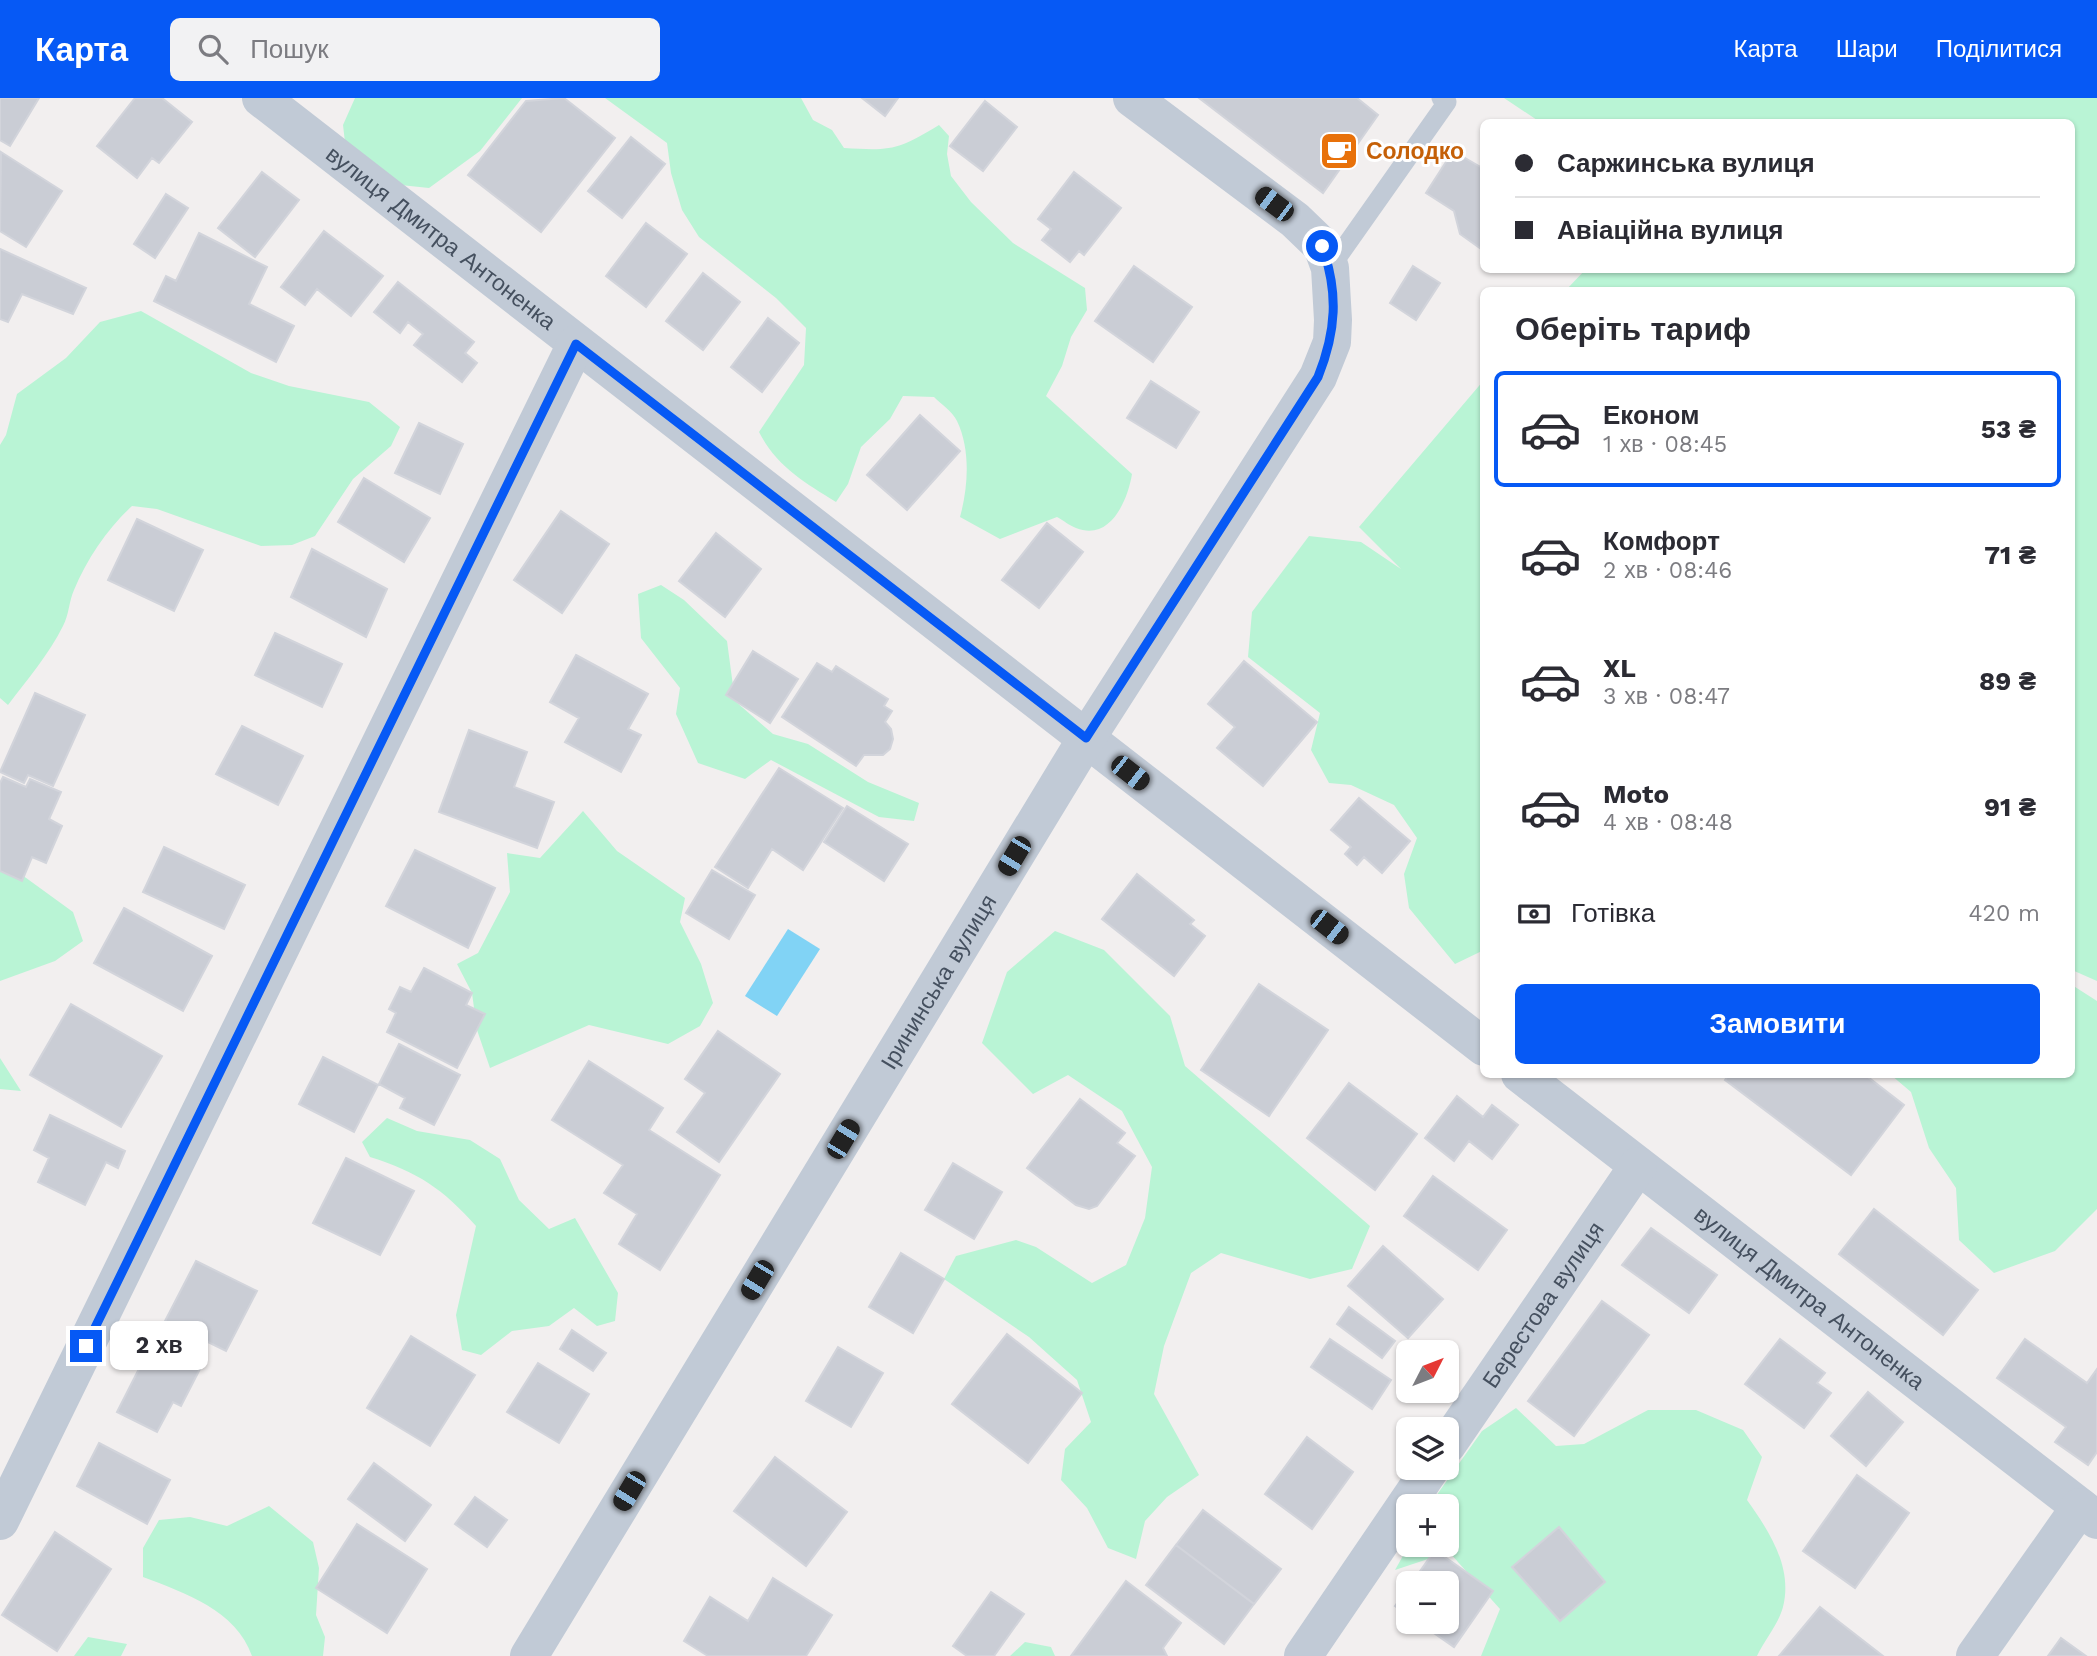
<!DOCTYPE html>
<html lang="uk">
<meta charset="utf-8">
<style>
:root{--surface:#fff;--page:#f2f2f3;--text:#2b2b33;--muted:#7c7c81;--line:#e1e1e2;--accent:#0659f5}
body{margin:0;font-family:"Work Sans",sans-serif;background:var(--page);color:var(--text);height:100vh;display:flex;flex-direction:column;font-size:26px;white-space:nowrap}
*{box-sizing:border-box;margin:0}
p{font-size:23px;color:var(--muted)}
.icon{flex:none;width:38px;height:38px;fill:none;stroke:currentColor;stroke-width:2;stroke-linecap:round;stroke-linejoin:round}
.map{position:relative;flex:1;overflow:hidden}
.panel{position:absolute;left:1480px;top:189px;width:595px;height:791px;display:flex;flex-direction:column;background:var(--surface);border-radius:10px;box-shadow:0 2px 5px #0004}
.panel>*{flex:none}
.hud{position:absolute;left:1480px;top:21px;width:595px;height:154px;border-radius:10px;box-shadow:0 2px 5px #0004;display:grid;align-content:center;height:154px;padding:0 35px;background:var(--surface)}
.needle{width:46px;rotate:48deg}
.fabs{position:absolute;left:1396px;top:1242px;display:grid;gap:14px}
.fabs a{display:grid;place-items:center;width:63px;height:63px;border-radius:10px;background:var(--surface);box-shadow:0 2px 5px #0004;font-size:35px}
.end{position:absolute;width:32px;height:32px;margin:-16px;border:9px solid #0659f5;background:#fff;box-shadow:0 0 0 4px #fff}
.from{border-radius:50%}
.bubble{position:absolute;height:49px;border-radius:10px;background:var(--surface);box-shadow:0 2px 5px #0004;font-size:23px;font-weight:700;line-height:49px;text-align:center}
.car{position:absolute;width:21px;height:42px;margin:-21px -10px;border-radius:9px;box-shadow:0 0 5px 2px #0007;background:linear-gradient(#222 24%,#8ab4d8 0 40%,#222 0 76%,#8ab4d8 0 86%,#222 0)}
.hud b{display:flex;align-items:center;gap:24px;height:66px;font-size:26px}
.hud b+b{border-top:2px solid var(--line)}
.hud i{width:18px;height:18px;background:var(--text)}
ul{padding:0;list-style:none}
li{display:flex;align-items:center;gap:21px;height:116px;margin:0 14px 10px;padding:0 21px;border:4px solid transparent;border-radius:10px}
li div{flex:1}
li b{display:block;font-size:26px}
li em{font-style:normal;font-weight:700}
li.on{border-color:var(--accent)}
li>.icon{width:63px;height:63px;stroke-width:1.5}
h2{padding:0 35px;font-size:32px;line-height:84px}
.pay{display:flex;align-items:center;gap:18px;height:77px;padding:0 35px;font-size:26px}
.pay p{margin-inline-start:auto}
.cta{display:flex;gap:14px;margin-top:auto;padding:14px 35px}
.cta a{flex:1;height:80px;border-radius:10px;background:var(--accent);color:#fff;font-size:28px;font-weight:700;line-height:80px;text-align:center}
header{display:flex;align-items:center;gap:42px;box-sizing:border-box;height:98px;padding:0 35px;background:var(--accent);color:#fff}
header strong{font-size:33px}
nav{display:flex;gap:38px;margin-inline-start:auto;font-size:24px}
.search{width:490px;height:63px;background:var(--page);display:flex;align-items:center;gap:18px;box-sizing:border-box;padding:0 24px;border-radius:10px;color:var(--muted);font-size:26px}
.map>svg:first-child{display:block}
</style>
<header>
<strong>Карта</strong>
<div class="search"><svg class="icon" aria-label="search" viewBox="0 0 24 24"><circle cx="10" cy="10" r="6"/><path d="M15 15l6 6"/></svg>Пошук</div>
<nav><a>Карта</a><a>Шари</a><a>Поділитися</a></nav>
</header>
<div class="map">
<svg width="2097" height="1558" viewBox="0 0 2097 1558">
<rect width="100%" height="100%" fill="#f2efef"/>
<!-- green -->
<path fill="#b9f4d5" d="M355,0h167l-42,53 -51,37 -38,-4 -45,-33 -3,-26z
M605,0h196l12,22 19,10 12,18c48,3 54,2 95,-23l10,11 -2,18 4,22 20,26 42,41 72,45 2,22 -16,27 -9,29 -16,30 86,78c-4,25 -21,68 -56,54 -6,-2 -13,-8 -19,-11l-57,22 -40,-22c8,-29 11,-67 -3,-96 -4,-9 -16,-17 -23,-24l-31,-1 -13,23 -29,28 -13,37 -12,18c-32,-20 -59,-35 -77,-70l45,-67 2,-37 -30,-30 -77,-61 -17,-27 -11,-37 -4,-30z
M1504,0h593v883l-25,-11v-680h-506l19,-20h487v-148h-532z
M141,213l110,62 38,13 80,16 31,25 -9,19 -38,33 -38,57 -23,9 -31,1 -104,-37 -25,-3c-25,23 -45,53 -58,84 -5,11 -5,25 -11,36 -14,28 -36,54 -55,79l-8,-7v-253l6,-10 11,-41 49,-36 34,-36z
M1484,282v570l-29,14 -46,-56 -5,-34 13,-36 -23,-33 -43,-20 -22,-2 -18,-33 9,-37 -72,-56 4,-45 57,-76 52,6 40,27 -42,-42z
M661,487l23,15 43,41 8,60 38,33 35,10 60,38 51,21 -5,18 -35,-4 -108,-57 -26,19 -47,-16 -22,-49 4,-26 -39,-50 -3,-44z
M583,713l34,40 68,47 -5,24 21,42 12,39 -13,23 -32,18 -79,-19 -99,43 -13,-38 -5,-37 -15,-29 21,-11 32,-61 -3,-39 33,5z
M0,761l73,53 10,29 -28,20 -55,20z
M1055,833l49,19 66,66 15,50 185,160 -18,43 -42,10 -89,-26 -30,20 -27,73 -10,48 45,81 -32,22 -22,24 -9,38 -28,-11 -21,-40 -26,-28 4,-31 26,-27 -14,-42 -48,-43 -85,-58 12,-23 60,-16 20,7 56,36 34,-18 19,-47 7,-51 -30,-56 -54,-36 -35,19 -51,-51 25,-71z
M2072,887l25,16v208l-42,42 -61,22 -35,-33 -3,-52 -27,-40 -18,-56 -20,-17 181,-1z
M0,960l21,33 -21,-2z
M387,1020l30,13 53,9 30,19 19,41 30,29 26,-11 43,75 -3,28 -18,5 -23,-18 -25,18 -37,5 -31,24 -19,-5 -6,-35 20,-89c-33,-37 -58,-54 -106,-69l-8,-15z
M1516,1310l40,38 28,-2 64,-34h48l47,20 19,27 -15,43c22,31 46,67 36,107 -5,18 -18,32 -26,49h-276l19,-47 -51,-57 -54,18 14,-25h38v-38h-16l5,-11 46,-65z
M269,1408l44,36 6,26 -3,47 9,22 -2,19h-71c-16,-46 -67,-63 -109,-79v-29l16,-28 31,-3 37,9z
M88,1539l39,7 -6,12h-47z
M1025,1544l26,5 4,9h-45z"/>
<!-- water -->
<path fill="#81d3f5" d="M788,831l32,20 -43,67 -32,-20z"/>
<!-- building -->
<path fill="#cacdd5" stroke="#d2d4db" stroke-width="2" d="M0,0h39l-29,48 -10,-6z
M135,0h27l30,24 -33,41 -7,-5 -15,20 -40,-32z
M564,0l51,40 -74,94 -73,-57 58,-74z
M862,0h36l-13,18z
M1199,0h158l21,17 -55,78z
M985,3l32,26 -34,44 -33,-25z
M631,39l34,27 -43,54 -34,-27z
M1453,53l31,18v82l-24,-17 -6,-23 -28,-18z
M1,54l61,39 -36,56 -26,-16z
M262,74l37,28 -44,57 -37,-29z
M1074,74l47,36 -37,47 -5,-4 -9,11 -28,-22 9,-11 -13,-10z
M166,96l22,14 -33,50 -21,-14z
M646,125l41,31 -41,53 -40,-31z
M324,133l59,45 -32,40 -34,-27 -12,16 -24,-18z
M199,135l68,34 -18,37 45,22 -18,36 -122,-61 12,-25 10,5z
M0,151l86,39 -13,26 -51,-20 -14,28 -8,-3z
M1134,168l58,41 -39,55 -58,-41z
M1413,168l27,17 -24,37 -26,-17z
M703,175l37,29 -37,48 -37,-29z
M398,184l76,60 -9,11 12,10 -15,19 -48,-37 9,-11 -15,-12 -8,11 -26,-21z
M768,220l31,25 -37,49 -31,-25z
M1151,283l48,31 -23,36 -49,-30z
M920,317l40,36 -53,59 -40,-35z
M419,325l44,21 -23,50 -45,-21z
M364,380l66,40 -26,44 -66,-40z
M561,413l48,33 -47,69 -48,-33z
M137,421l66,31 -29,61 -66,-31z
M1047,425l36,29 -44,56 -37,-28z
M716,435l45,36 -36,48 -46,-36z
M312,451l75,40 -21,48 -75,-40z
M275,535l67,31 -20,43 -67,-32z
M753,553l45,28 -28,44 -44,-28z
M576,557l72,39 -20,35 13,6 -20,37 -56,-30 14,-24 -29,-16z
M1244,563l73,61 -54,64 -46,-38 18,-21 -27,-23z
M817,565l15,9 4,-6 52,33 -4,7 8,5 -7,11 6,7 2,10 -3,10 -7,6h-19l-8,11 -74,-49z
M35,595l50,22 -32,71 -25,-11 -4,8 -24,-11z
M242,628l61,30 -25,49 -62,-31z
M469,632l58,22 -13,35 40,15 -17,46 -98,-36z
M779,670l64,40 -40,62 -31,-21 -24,39 -33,-21z
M3,679l23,10 4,-8 31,13 -12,27 13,7 -16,37 -14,-6 -10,24 -22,-10v-88z
M1359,700l51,43 -28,32 -18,-16 -7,8 -12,-11 6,-7 -20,-17z
M847,708l61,38 -24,37 -60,-39z
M164,749l81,38 -21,44 -81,-37z
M415,752l80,38 -27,60 -82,-42z
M712,772l43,25 -26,44 -43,-26z
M1137,776l57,46 -4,4 15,12 -31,40 -72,-57z
M124,810l88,48 -29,55 -89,-48z
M424,870l48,25 -6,12 19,9 -28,54 -70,-36 9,-19 -7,-4 11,-22 11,5z
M1259,886l69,46 -59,86 -68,-46z
M71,906l91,52 -41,71 -91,-52z
M718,933l62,43 -61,88 -42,-30 28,-39 -20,-14z
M399,946l61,31 -26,50 -34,-17 5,-10 -26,-14z
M323,959l55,28 -24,47 -55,-28z
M589,963l74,47 -14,22 71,45 -60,95 -41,-26 18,-30 -33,-21 19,-28 -71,-45z
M1729,976h135l40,31 -53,70 -126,-95z
M1349,985l68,51 -42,56 -68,-52z
M1457,998l26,21 9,-12 26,20 -26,34 -23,-18 -15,20 -29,-23z
M1080,1001l45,34 -8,10 18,13 -38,50 -8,3 -13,-4 -49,-37z
M50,1017l75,36 -7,17 -12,-6 -21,43 -47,-23 11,-24 -15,-8z
M346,1060l68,33 -34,64 -67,-32z
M953,1065l49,29 -28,47 -49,-29z
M1433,1078l74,54 -29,40 -74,-54z
M1874,1111l104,81 -35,45 -104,-81z
M1651,1130l66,47 -28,38 -67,-48z
M1383,1148l60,53 -35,39 -60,-52z
M901,1155l43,26 -31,54 -44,-26z
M196,1163l61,30 -31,60 -61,-30z
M1602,1203l47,34 -75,101 -46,-35z
M1349,1209l46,34 -13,17 -45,-34z
M572,1232l34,23 -13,18 -33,-22z
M1007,1236l75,59 -54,70 -76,-59z
M411,1238l64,39 -45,71 -63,-38z
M1330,1241l61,41 -19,29 -61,-42z
M1780,1241l45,34 -8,10 14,10 -27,35 -59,-44z
M2025,1241l62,44 10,-14v83l-9,13 -33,-23 11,-15 -69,-49z
M151,1247l49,24 -19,37 -8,-4 -16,30 -40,-20z
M838,1249l45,26 -32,54 -45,-26z
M538,1265l51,31 -30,49 -52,-31z
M1868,1294l35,30 -37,44 -35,-30z
M1307,1339l46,35 -41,57 -47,-35z
M99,1345l71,37 -23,44 -70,-38z
M775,1359l72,55 -41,54 -72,-55z
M374,1365l57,42 -26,36 -57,-42z
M1857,1377l52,38 -54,75 -52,-37z
M475,1399l32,23 -20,27 -32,-23z
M1203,1412l78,59 -27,35 -78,-59z
M357,1426l70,45 -40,64 -71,-45z
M1559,1429l46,55 -45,39 -48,-54z
M55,1434l56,37 -54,82 -55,-36z
M1176,1447l78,59 -30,40 -78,-59z
M1435,1452l58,41 -39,56 -36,-25h29v-38h-36z
M773,1480l59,37 -26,41h-98l-24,-15 26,-44 38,24z
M1126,1483l55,42 -18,25 4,8h-96z
M1409,1489v29l-14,-10z
M991,1494l33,22 -30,42h-27l-14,-10z
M1820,1509l63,49h-104z
M2061,1540l25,18h-38z"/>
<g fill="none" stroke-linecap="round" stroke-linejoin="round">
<!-- service -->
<path stroke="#c1cad6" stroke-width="19" d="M1330,170l117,-166 -6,-4"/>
<!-- minor -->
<g stroke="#c1cad6" stroke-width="38">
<path id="s1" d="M261,0l1223,949"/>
<path id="s2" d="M1520,976l577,446"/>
<path id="s3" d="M1447,1347l191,-279"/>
<path d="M0,1423l576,-1177"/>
<path id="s4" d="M529,1558l557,-917 232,-362 14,-35 1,-22 -3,-52 -8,-22 -27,-26 -163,-122"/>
<path d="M1303,1558l128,-188"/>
<path d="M1975,1558l105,-149"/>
</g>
</g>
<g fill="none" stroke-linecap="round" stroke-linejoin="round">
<!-- route -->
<path stroke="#0659f5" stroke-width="9" d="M86,1248l490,-1002 510,394 232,-361c18,-45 21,-84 4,-131"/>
</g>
<!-- icons -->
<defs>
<symbol id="cafe-square" viewBox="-11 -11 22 22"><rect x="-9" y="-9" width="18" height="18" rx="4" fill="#e8710a" stroke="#fff"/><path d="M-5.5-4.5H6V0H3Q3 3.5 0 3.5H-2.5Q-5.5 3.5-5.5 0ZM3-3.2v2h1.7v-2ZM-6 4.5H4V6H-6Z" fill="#fff"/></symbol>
</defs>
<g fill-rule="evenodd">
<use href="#cafe-square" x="1317" y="31" width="44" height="44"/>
</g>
<g text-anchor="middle" stroke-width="6" stroke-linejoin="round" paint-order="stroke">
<!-- food labels -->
<g font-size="23" font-weight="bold" fill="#c56008" stroke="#fff" text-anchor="start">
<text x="1366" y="61">Солодко</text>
</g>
<!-- street labels -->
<g font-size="23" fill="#45505f" stroke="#fff">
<text dy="8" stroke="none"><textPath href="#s1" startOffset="228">вулиця Дмитра Антоненка</textPath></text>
<text dy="8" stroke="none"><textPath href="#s4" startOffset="789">Ірининська вулиця</textPath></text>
<text dy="8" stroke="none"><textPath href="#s2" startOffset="366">вулиця Дмитра Антоненка</textPath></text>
<text dy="8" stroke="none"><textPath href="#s3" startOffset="170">Берестова вулиця</textPath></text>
</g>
</g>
</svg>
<div class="fabs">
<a><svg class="needle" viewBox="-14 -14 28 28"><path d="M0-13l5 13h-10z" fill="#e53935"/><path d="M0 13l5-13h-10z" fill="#7c7c81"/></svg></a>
<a><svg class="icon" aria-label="layers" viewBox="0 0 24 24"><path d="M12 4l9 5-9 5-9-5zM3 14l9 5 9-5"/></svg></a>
<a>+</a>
<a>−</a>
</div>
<i class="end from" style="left:1322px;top:148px"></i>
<i class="end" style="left:86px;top:1248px"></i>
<div class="bubble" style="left:110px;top:1223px;width:98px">2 хв</div>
<i class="car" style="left:1274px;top:106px;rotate:307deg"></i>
<i class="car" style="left:1130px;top:675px;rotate:128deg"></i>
<i class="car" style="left:1014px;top:758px;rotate:211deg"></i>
<i class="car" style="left:1329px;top:829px;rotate:128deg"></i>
<i class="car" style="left:843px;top:1041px;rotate:31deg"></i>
<i class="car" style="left:757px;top:1182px;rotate:211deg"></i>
<i class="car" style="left:629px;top:1393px;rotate:211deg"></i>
<div class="hud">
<b><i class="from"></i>Саржинська вулиця</b>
<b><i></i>Авіаційна вулиця</b>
</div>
<section class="panel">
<h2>Оберіть тариф</h2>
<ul>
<li class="on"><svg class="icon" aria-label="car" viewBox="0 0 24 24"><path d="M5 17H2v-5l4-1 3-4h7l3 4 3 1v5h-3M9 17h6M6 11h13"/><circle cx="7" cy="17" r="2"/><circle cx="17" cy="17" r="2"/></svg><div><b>Економ</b><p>1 хв · 08:45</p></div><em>53 ₴</em></li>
<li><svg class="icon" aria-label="car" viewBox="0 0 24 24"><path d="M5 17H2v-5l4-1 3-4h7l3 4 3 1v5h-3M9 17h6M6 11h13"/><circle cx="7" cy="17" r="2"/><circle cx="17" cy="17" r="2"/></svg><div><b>Комфорт</b><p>2 хв · 08:46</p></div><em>71 ₴</em></li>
<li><svg class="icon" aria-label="car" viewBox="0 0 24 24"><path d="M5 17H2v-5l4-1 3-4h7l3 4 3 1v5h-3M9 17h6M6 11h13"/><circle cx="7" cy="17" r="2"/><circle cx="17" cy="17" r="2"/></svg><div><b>XL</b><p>3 хв · 08:47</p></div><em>89 ₴</em></li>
<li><svg class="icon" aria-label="car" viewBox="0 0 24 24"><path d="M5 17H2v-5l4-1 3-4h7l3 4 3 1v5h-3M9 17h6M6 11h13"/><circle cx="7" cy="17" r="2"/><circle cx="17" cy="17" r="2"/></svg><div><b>Moto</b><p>4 хв · 08:48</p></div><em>91 ₴</em></li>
</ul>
<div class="pay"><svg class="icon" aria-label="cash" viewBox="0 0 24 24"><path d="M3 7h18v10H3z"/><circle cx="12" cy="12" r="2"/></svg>Готівка<p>420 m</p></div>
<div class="cta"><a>Замовити</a></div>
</section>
</div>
